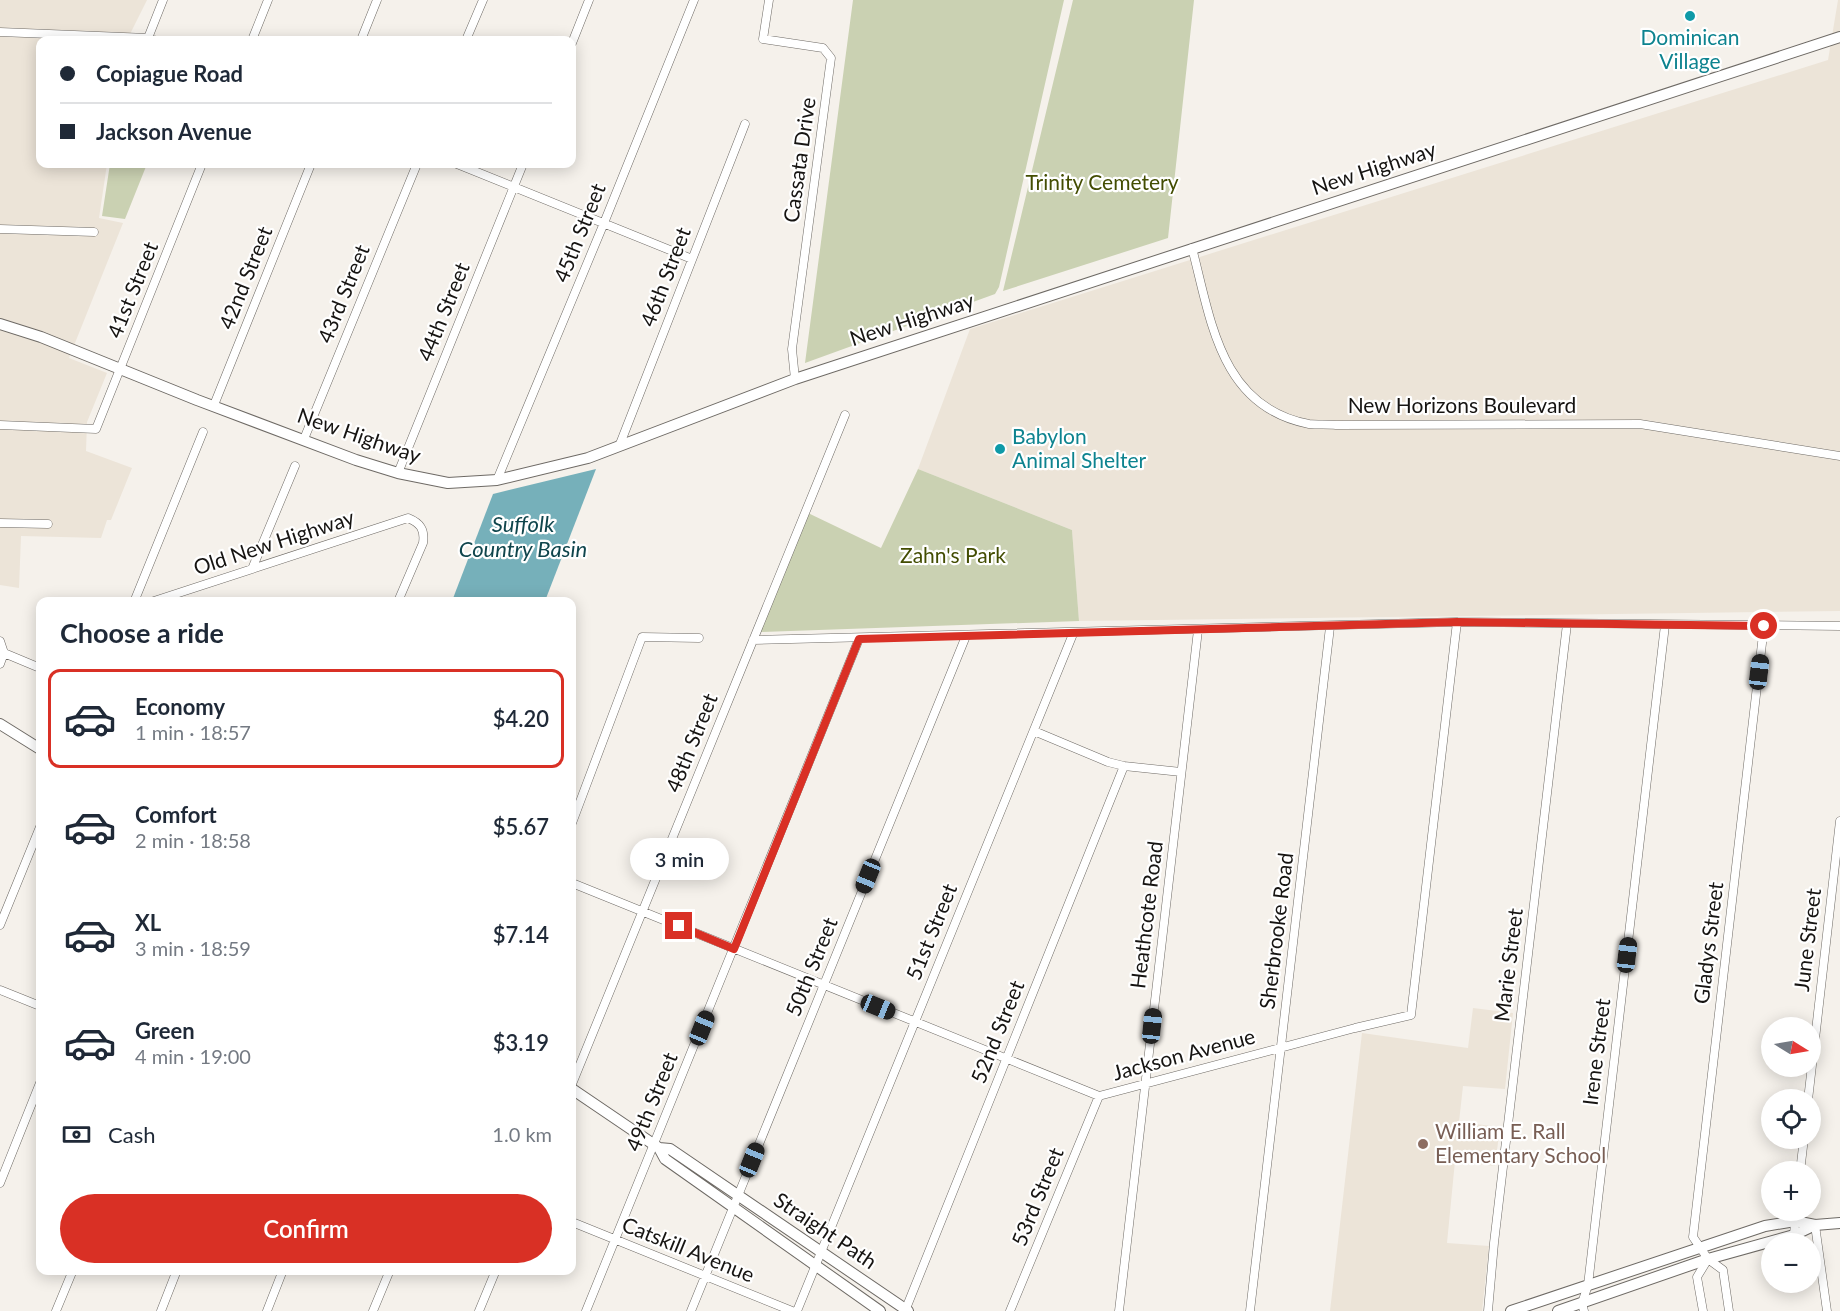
<!DOCTYPE html>
<meta charset="utf-8">
<style>
:root{--surface:#fff;--page:#f2f2f3;--text:#1f2937;--muted:#747a83;--line:#e0e1e3;--accent:#d93025}
body{margin:0;font-family:Lato,sans-serif;background:var(--page);color:var(--text);height:100vh;display:flex;flex-direction:column;font-size:22px;white-space:nowrap}
*{box-sizing:border-box;margin:0}
p{font-size:20px;color:var(--muted)}
.icon{flex:none;width:33px;height:33px;fill:none;stroke:currentColor;stroke-width:2;stroke-linecap:round;stroke-linejoin:round}
.map{position:relative;flex:1;overflow:hidden}
.details{position:absolute;left:36px;top:597px;width:540px;height:678px;display:flex;flex-direction:column;background:var(--surface);border-radius:12px;box-shadow:0 3px 15px #0003}
.details>*{flex:none}
.guide{position:absolute;left:36px;top:36px;width:540px;height:132px;border-radius:12px;box-shadow:0 3px 15px #0003;display:grid;align-content:center;height:132px;padding:0 24px;background:var(--surface)}
.needle{width:39px;rotate:101deg}
.controls{position:absolute;left:1761px;top:1017px;display:grid;gap:12px}
.controls a{display:grid;place-items:center;width:60px;height:60px;border-radius:50%;background:var(--surface);box-shadow:0 3px 15px #0003;font-size:30px}
.end{position:absolute;width:27px;height:27px;margin:-14px;border:8px solid #d93025;background:#fff;box-shadow:0 0 0 3px #fff}
.from{border-radius:50%}
.bubble{position:absolute;height:42px;border-radius:21px;background:var(--surface);box-shadow:0 3px 15px #0003;font-size:20px;font-weight:600;line-height:42px;text-align:center}
.car{position:absolute;width:18px;height:36px;margin:-18px -9px;border-radius:8px;box-shadow:0 0 4px 2px #0007;background:linear-gradient(#222 24%,#8ab4d8 0 40%,#222 0 76%,#8ab4d8 0 86%,#222 0)}
.guide b{display:flex;align-items:center;gap:21px;height:57px;font-size:22px}
.guide b+b{border-top:2px solid var(--line)}
.guide i{width:15px;height:15px;background:var(--text)}
ul{padding:0;list-style:none}
li{display:flex;align-items:center;gap:18px;height:99px;margin:0 12px 9px;padding:0 12px;border:3px solid transparent;border-radius:12px}
li div{flex:1}
li b{display:block;font-size:22px}
li em{font-style:normal;font-weight:600}
li.on{border-color:var(--accent)}
li>.icon{width:54px;height:54px;stroke-width:1.5}
h2{padding:0 24px;font-size:27px;line-height:72px}
.pay{display:flex;align-items:center;gap:15px;height:66px;padding:0 24px;font-size:22px}
.pay p{margin-inline-start:auto}
.button{display:flex;gap:12px;margin-top:auto;padding:12px 24px}
.button a{flex:1;height:69px;border-radius:36px;background:var(--accent);color:#fff;font-size:24px;font-weight:600;line-height:69px;text-align:center}
.map>svg:first-child{display:block}
</style>
<div class="map">
<svg width="1840" height="1311" viewBox="0 0 1840 1311">
<rect width="100%" height="100%" fill="#f5f1eb"/>
<!-- built -->
<path fill="#ece4d8" d="M0,0h147l-20,40h-87v124h67l-8,54 24,5 -54,135 38,15 -20,49 -1,29 46,17 -21,52h-4l-6,18 -80,-2 -2,52 -19,-3z
M1838,0h2v611l-761,10 -7,-91 -154,-61 52,-140 858,-269z
M1473,1008l40,5 -8,76 -42,-3 -4,36 41,5 -5,39 -40,-5 -8,82 42,3 -7,65h-152l32,-278 106,15z"/>
<!-- green -->
<path fill="#cad1b2" d="M853,0h211l-65,287 -4,7 -190,69z
M1073,0h121l-26,238 -165,53z
M110,164h37l-22,55 -23,-3z
M918,469l154,61 7,91 -319,11 48,-119 73,35z"/>
<!-- water -->
<path fill="#76b0ba" d="M596,469l-51,132h-93l41,-107z"/>
<g fill="none" stroke-linecap="round" stroke-linejoin="round">
<defs>
<path id="minor" d="M769,0l-6,39 60,9 8,10 -39,291 3,30
M0,32l148,6 6,2
M148,38l15,-38
M252,40l16,-40
M361,40l16,-40
M466,40l17,-40
M572,43l17,-43
M457,164l235,95
M0,229l94,3
M1192,248c19,72 28,159 117,176 9,1 18,0 27,1l304,-1 200,32
M214,405l97,-241
M0,425l96,4 106,-265
M304,439l113,-275
M620,444l125,-320
M398,473l125,-309
M497,480l107,-257 90,-223
M0,523l48,1
M252,569l43,-103
M134,602l69,-170
M151,602l257,-84c12,5 17,11 15,25l-24,56
M753,640l704,-18 383,4
M0,641l4,12 -4,11
M4,653l36,15
M1034,731l74,31 16,4 57,6
M572,823l70,-186 57,1
M572,883l527,213 256,-68 56,-13 46,-393
M0,925l40,-98
M0,990l40,16
M572,1084l273,-669
M1808,1100l32,-279
M1800,1172l4,-34
M0,1183l40,-100
M572,1222l220,89
M1815,1225l12,86
M1794,1235l2,-25
M56,1311l17,-41
M161,1311l16,-41
M267,1311l16,-41
M373,1311l17,-41
M479,1311l17,-41
M586,1311l273,-672
M691,1311l275,-675
M797,1311l276,-677
M905,1311l219,-545
M1010,1311l89,-215
M1119,1311l79,-681
M1250,1311l80,-684
M1488,1311l6,-68 73,-619
M1584,1311l-2,-8 6,-18 77,-660
M1703,1311l-6,-34 11,-18
M1729,1311l-6,-41 -15,-11 -15,-22 71,-611"/>
<path id="secondary" d="M0,324l41,13 156,63 159,60 42,13 50,10 49,-3 91,-22 207,-79 1045,-342
M0,724l40,25
M572,1089l87,59 6,11 215,152
M659,1148l11,1 238,162
M1511,1311l254,-85 30,-5 20,4 25,-2
M1558,1311l150,-52 86,-24 21,-10"/>
</defs>
<!-- minor casing -->
<use href="#minor" stroke="#6e6a65" stroke-width="9"/>
<!-- secondary casing -->
<use href="#secondary" stroke="#6e6a65" stroke-width="12"/>
<!-- minor -->
<use href="#minor" stroke="#fff" stroke-width="8"/>
<!-- secondary -->
<use href="#secondary" stroke="#fff" stroke-width="10"/>
</g>
<g fill="none" stroke-linecap="round" stroke-linejoin="round">
<!-- route -->
<path stroke="#d93025" stroke-width="8" d="M679,926l55,23 125,-310 598,-17 307,4"/>
</g>
<!-- markers -->
<g fill="#0f9aa8" stroke="#fff" stroke-width="2">
<circle cx="1690" cy="16" r="6"/>
<circle cx="1000" cy="449" r="6"/>
</g>
<circle fill="#8d6e63" stroke="#fff" stroke-width="2" cx="1423" cy="1144" r="6"/>
<g text-anchor="middle" stroke-width="4.5" stroke-linejoin="round" paint-order="stroke">
<!-- culture labels -->
<g font-size="21" fill="#0d838f" stroke="#fff">
<text x="1690" y="45">Dominican<tspan x="1690" dy="24">Village</tspan></text>
<text x="1012" y="444" text-anchor="start">Babylon<tspan x="1012" dy="24">Animal Shelter</tspan></text>
</g>
<!-- street labels -->
<g font-size="21" fill="#161412" stroke="#fff">
<text transform="translate(800 160) rotate(-82)" y="7">Cassata Drive</text>
<text transform="translate(1374 169) rotate(-18)" y="7">New Highway</text>
<text transform="translate(580 233) rotate(-68)" y="7">45th Street</text>
<text transform="translate(666 277) rotate(-69)" y="7">46th Street</text>
<text transform="translate(246 278) rotate(-68)" y="7">42nd Street</text>
<text transform="translate(133 290) rotate(-68)" y="7">41st Street</text>
<text transform="translate(344 294) rotate(-68)" y="7">43rd Street</text>
<text transform="translate(444 312) rotate(-68)" y="7">44th Street</text>
<text transform="translate(912 320) rotate(-18)" y="7">New Highway</text>
<text x="1462" y="413">New Horizons Boulevard</text>
<text transform="translate(359 436) rotate(19)" y="7">New Highway</text>
<text transform="translate(274 543) rotate(-18)" y="7">Old New Highway</text>
<text transform="translate(692 743) rotate(-68)" y="7">48th Street</text>
<text transform="translate(1147 915) rotate(-83)" y="7">Heathcote Road</text>
<text transform="translate(1277 931) rotate(-83)" y="7">Sherbrooke Road</text>
<text transform="translate(932 932) rotate(-68)" y="7">51st Street</text>
<text transform="translate(1808 940) rotate(-83)" y="7">June Street</text>
<text transform="translate(1709 943) rotate(-83)" y="7">Gladys Street</text>
<text transform="translate(1509 965) rotate(-83)" y="7">Marie Street</text>
<text transform="translate(812 967) rotate(-68)" y="7">50th Street</text>
<text transform="translate(998 1032) rotate(-68)" y="7">52nd Street</text>
<text transform="translate(1597 1052) rotate(-83)" y="7">Irene Street</text>
<text transform="translate(1184 1055) rotate(-15)" y="7">Jackson Avenue</text>
<text transform="translate(652 1102) rotate(-68)" y="7">49th Street</text>
<text transform="translate(1038 1197) rotate(-68)" y="7">53rd Street</text>
<text transform="translate(825 1231) rotate(34)" y="7">Straight Path</text>
<text transform="translate(688 1250) rotate(22)" y="7">Catskill Avenue</text>
</g>
<!-- park labels -->
<g font-size="21" fill="#434d02" stroke="#fff">
<text x="1102" y="190">Trinity Cemetery</text>
<text x="953" y="563">Zahn's Park</text>
</g>
<!-- education labels -->
<g font-size="21" fill="#785e54" stroke="#fff" text-anchor="start">
<text x="1435" y="1139">William E. Rall<tspan x="1435" dy="24">Elementary School</tspan></text>
</g>
<!-- water labels -->
<g font-size="22" font-style="italic" fill="#0f454c" stroke="#fff">
<text x="523" y="532">Suffolk<tspan x="523" dy="25">Country Basin</tspan></text>
</g>
</g>
</svg>
<div class="controls">
<a><svg class="needle" viewBox="-14 -14 28 28"><path d="M0-13l5 13h-10z" fill="#e53935"/><path d="M0 13l5-13h-10z" fill="#747a83"/></svg></a>
<a><svg class="icon" aria-label="locate" viewBox="0 0 24 24"><circle cx="12" cy="12" r="6"/><path d="M12 2v4M12 18v4M2 12h4M18 12h4"/></svg></a>
<a>+</a>
<a>−</a>
</div>
<i class="end from" style="left:1764px;top:626px"></i>
<i class="end" style="left:679px;top:926px"></i>
<div class="bubble" style="left:630px;top:838px;width:99px">3 min</div>
<i class="car" style="left:1759px;top:672px;rotate:7deg"></i>
<i class="car" style="left:868px;top:876px;rotate:202deg"></i>
<i class="car" style="left:1627px;top:955px;rotate:7deg"></i>
<i class="car" style="left:878px;top:1007px;rotate:112deg"></i>
<i class="car" style="left:1152px;top:1026px;rotate:6deg"></i>
<i class="car" style="left:702px;top:1028px;rotate:22deg"></i>
<i class="car" style="left:752px;top:1160px;rotate:22deg"></i>
<div class="guide">
<b><i class="from"></i>Copiague Road</b>
<b><i></i>Jackson Avenue</b>
</div>
<section class="details">
<h2>Choose a ride</h2>
<ul>
<li class="on"><svg class="icon" aria-label="car" viewBox="0 0 24 24"><path d="M5 17H2v-5l4-1 3-4h7l3 4 3 1v5h-3M9 17h6M6 11h13"/><circle cx="7" cy="17" r="2"/><circle cx="17" cy="17" r="2"/></svg><div><b>Economy</b><p>1 min · 18:57</p></div><em>$4.20</em></li>
<li><svg class="icon" aria-label="car" viewBox="0 0 24 24"><path d="M5 17H2v-5l4-1 3-4h7l3 4 3 1v5h-3M9 17h6M6 11h13"/><circle cx="7" cy="17" r="2"/><circle cx="17" cy="17" r="2"/></svg><div><b>Comfort</b><p>2 min · 18:58</p></div><em>$5.67</em></li>
<li><svg class="icon" aria-label="car" viewBox="0 0 24 24"><path d="M5 17H2v-5l4-1 3-4h7l3 4 3 1v5h-3M9 17h6M6 11h13"/><circle cx="7" cy="17" r="2"/><circle cx="17" cy="17" r="2"/></svg><div><b>XL</b><p>3 min · 18:59</p></div><em>$7.14</em></li>
<li><svg class="icon" aria-label="car" viewBox="0 0 24 24"><path d="M5 17H2v-5l4-1 3-4h7l3 4 3 1v5h-3M9 17h6M6 11h13"/><circle cx="7" cy="17" r="2"/><circle cx="17" cy="17" r="2"/></svg><div><b>Green</b><p>4 min · 19:00</p></div><em>$3.19</em></li>
</ul>
<div class="pay"><svg class="icon" aria-label="cash" viewBox="0 0 24 24"><path d="M3 7h18v10H3z"/><circle cx="12" cy="12" r="2"/></svg>Cash<p>1.0 km</p></div>
<div class="button"><a>Confirm</a></div>
</section>
</div>
